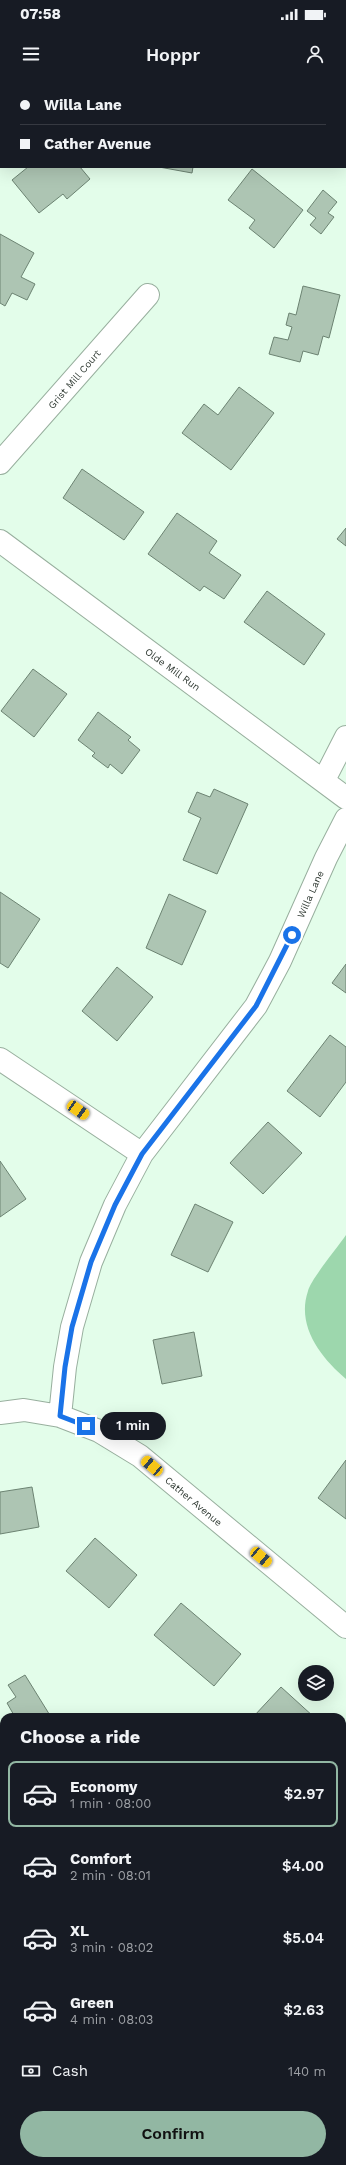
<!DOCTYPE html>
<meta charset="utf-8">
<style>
:root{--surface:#171b24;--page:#242831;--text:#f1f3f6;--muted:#9ea1a6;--line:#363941;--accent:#92b7a3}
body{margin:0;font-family:"Work Sans",sans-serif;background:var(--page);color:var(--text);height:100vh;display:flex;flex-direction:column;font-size:15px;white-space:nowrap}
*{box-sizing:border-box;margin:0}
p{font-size:13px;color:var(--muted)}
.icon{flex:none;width:22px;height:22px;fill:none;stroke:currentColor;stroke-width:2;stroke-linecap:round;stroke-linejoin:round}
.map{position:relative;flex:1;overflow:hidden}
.panel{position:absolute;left:0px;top:1633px;width:346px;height:452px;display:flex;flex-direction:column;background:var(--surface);border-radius:12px 12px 0 0;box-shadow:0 4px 16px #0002}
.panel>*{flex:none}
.top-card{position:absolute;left:0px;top:0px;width:346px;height:88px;box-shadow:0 4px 16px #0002;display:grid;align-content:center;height:88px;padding:0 20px;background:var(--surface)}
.fabs{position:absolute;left:298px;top:1585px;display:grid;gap:8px}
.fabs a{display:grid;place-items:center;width:36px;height:36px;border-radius:50%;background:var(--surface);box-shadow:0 4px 16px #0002;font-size:20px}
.end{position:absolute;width:18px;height:18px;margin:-9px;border:5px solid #1a73e8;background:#fff;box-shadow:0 0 0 2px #fff}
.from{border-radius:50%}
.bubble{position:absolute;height:28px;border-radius:14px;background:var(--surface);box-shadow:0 4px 16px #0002;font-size:13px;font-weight:600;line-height:28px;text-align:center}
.car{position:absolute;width:12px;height:24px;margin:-12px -6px;border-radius:5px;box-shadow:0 0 3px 1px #0007;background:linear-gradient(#f5c518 24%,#345 0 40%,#f5c518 0 76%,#345 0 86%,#f5c518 0)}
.top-card b{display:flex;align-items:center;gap:14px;height:38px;font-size:15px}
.top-card b+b{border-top:1px solid var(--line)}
.top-card i{width:10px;height:10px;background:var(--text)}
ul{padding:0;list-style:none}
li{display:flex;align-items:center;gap:12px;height:66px;margin:0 8px 6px;padding:0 12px;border:2px solid transparent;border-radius:8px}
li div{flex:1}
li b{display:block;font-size:15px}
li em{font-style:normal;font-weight:600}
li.current{border-color:var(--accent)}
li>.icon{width:36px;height:36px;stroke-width:1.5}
h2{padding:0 20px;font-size:18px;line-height:48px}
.pay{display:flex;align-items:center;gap:10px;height:44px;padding:0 20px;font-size:15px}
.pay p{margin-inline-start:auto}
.button{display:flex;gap:8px;margin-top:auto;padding:8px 20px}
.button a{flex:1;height:46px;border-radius:24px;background:var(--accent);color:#111;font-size:16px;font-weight:600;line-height:46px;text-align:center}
.status{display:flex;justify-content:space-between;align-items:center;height:28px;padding:0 20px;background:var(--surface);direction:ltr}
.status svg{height:11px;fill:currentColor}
header{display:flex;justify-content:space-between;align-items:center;height:52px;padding:0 20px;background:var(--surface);font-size:18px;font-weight:600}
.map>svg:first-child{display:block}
</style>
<div class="status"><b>07:58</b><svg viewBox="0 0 49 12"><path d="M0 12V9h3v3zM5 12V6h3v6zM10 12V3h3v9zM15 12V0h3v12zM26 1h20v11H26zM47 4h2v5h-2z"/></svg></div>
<header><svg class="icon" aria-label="menu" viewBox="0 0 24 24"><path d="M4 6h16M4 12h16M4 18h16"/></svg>Hoppr<svg class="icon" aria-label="person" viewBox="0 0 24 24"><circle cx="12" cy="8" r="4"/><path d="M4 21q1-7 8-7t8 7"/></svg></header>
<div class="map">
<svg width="346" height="2085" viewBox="0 0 346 2085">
<rect width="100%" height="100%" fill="#e3fdea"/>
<!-- green -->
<path fill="#9dd7ad" d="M346,1155v144c-25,-21 -50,-53 -38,-88 3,-12 30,-44 38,-56z"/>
<!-- building -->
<path fill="#adc5b3" stroke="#6c8372" d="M28,87h52l10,12 -23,20 -4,-5 -24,19 -27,-33z
M159,87h34l-1,6z
M252,89l51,41 -29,38 -25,-20 6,-8 -27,-20z
M323,110l14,12 -9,11 6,4 -13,17 -11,-9 6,-7 -9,-7z
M0,154l34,19 -13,24 14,7 -8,16 -15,-7 -7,13 -5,-3z
M303,206l37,9 -11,43 -6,-2 -5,19 -15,-4 -3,11 -31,-8 5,-17 14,3 4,-13 -6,-2 3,-12 7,2z
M239,307l35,26 -43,57 -49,-37 22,-29 14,11z
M82,389l62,43 -20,28 -61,-42z
M177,433l40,28 -8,12 32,22 -17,24 -20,-13 -4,5 -52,-37z
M346,448v18l-9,-7z
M267,511l58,43 -21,31 -60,-43z
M33,589l34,25 -33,43 -33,-26z
M98,632l33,25 -3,3 12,10 -18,24 -12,-10 -2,4 -16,-12 3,-3 -17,-13z
M214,709l34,15 -31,70 -34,-14 18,-42 -13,-6 9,-20 13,5z
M0,812l40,27 -32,49 -8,-5z
M169,814l37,17 -24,54 -36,-17z
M346,884v29l-14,-10z
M117,887l36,30 -36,44 -35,-30z
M330,955l16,12v35l-26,35 -33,-26z
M268,1042l34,31 -39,41 -33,-31z
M0,1081l26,38 -26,18z
M195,1124l38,18 -25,50 -37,-17z
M194,1252l8,44 -40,8 -9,-44z
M346,1380v59l-28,-21z
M32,1407l7,40 -39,7v-42z
M95,1458l42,37 -28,33 -43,-37z
M181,1523l60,51 -27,32 -60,-51z
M25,1595l26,42h-36l-8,-14 9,-6 -8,-12z
M281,1607l33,30 -60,-1z
M4,1700v103l-4,3v-103z
M346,1710v11l-4,-4z
M346,1873v56l-4,4v-56z"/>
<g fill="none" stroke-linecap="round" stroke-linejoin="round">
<defs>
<path id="minor" d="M0,383l148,-168
M0,461l346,257
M324,700l22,-43
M0,979l142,95
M0,1333l24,-3 36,6 39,15 41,25 206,171
M60,1336l5,-49 7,-40 19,-65 24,-57 27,-51 114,-148 24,-45 46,-103 20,-39"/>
</defs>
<!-- minor casing -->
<use href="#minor" stroke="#98af9e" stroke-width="24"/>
<!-- minor -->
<use href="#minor" stroke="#fff" stroke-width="22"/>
</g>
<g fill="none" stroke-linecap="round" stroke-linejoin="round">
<!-- route -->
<path stroke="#1a73e8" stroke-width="5" d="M86,1346l-26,-10 5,-49 7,-40 19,-65 24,-57 27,-51 114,-148 36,-71"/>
</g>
<g text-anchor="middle" stroke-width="3" stroke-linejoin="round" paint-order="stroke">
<!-- street labels -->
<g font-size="10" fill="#2d3730" stroke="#fff">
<text transform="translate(74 299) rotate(-49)" y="4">Grist Mill Court</text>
<text transform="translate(173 589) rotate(36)" y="4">Olde Mill Run</text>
<text transform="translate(310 814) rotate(-66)" y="4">Willa Lane</text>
<text transform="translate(194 1421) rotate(40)" y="4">Cather Avenue</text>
</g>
</g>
</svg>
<div class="fabs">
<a><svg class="icon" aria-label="layers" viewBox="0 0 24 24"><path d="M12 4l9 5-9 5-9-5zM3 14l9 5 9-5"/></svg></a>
</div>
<i class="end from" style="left:292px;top:855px"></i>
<i class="end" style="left:86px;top:1346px"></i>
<div class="bubble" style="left:100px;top:1332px;width:66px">1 min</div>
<i class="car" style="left:78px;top:1030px;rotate:124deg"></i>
<i class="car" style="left:152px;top:1386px;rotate:310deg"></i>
<i class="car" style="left:261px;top:1477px;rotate:130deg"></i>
<div class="top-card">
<b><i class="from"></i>Willa Lane</b>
<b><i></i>Cather Avenue</b>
</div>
<section class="panel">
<h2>Choose a ride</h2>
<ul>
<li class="current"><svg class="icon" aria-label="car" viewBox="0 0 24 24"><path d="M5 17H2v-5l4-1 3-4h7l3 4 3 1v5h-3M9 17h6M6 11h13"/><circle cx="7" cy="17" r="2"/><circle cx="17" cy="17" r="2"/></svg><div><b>Economy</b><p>1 min · 08:00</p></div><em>$2.97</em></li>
<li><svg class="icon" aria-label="car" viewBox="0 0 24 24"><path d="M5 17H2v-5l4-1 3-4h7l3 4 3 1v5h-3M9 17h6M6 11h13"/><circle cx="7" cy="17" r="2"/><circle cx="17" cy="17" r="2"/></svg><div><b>Comfort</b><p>2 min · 08:01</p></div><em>$4.00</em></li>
<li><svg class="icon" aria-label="car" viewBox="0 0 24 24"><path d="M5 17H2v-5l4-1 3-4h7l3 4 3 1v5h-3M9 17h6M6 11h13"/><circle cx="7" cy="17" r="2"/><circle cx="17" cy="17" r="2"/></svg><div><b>XL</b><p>3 min · 08:02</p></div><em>$5.04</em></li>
<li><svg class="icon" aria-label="car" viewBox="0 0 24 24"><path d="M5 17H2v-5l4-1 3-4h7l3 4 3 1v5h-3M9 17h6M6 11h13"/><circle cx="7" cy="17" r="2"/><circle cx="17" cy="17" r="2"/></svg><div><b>Green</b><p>4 min · 08:03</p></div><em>$2.63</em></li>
</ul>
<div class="pay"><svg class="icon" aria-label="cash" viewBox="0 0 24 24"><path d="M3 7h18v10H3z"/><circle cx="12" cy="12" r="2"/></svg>Cash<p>140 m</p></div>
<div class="button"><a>Confirm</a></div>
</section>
</div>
